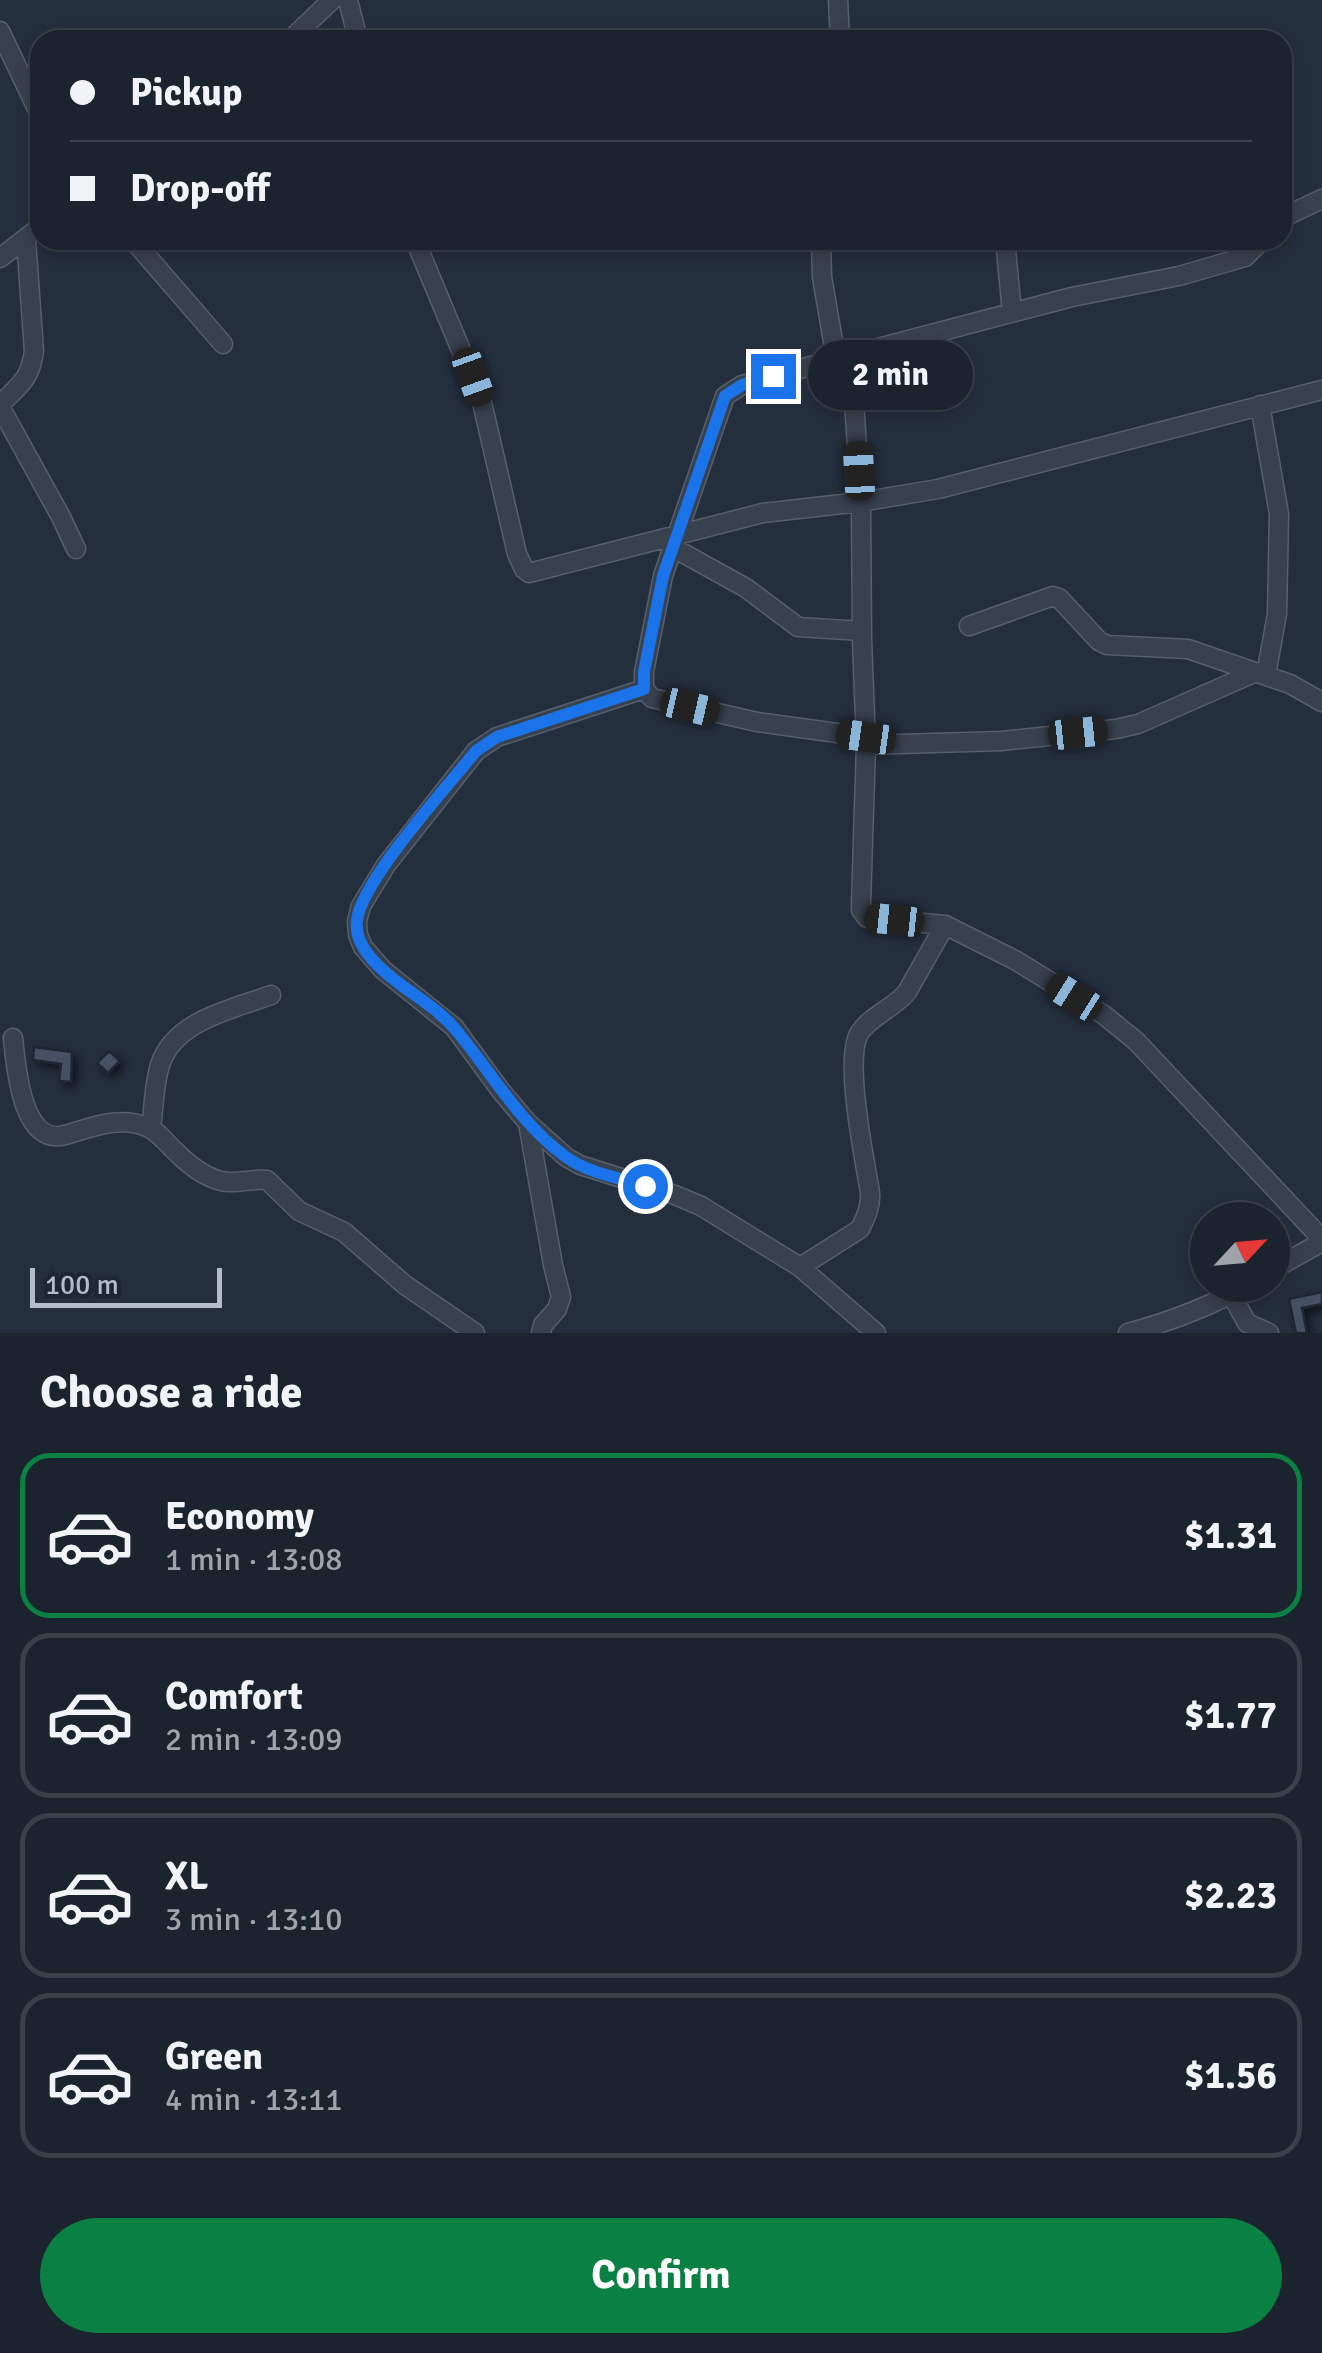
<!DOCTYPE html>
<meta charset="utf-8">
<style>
:root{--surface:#1b232e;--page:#242b36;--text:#f1f3f6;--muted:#a0a4aa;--line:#39404a;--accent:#0b8043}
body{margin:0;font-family:Signika,sans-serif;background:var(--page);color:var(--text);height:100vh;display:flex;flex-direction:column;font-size:38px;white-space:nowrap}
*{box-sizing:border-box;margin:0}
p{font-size:32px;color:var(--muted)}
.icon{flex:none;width:55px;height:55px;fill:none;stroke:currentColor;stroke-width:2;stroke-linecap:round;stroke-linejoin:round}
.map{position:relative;height:1333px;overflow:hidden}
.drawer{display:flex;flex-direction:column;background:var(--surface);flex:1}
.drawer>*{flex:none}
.hud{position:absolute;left:30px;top:30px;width:1262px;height:220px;border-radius:30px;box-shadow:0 5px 15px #0003,0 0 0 2px var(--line);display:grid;align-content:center;height:220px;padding:0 40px;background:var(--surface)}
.needle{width:65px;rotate:64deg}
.tools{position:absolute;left:1190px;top:1202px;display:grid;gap:20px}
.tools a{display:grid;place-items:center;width:100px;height:100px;border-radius:50%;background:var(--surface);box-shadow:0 5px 15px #0003,0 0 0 2px var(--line);font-size:50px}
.scale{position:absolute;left:30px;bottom:25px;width:192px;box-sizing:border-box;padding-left:10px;border:5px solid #b4bcc9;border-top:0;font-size:28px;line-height:35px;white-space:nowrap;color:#b4bcc9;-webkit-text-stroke:8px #1d2633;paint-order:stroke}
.end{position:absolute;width:45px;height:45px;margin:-22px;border:12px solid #1a73e8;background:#fff;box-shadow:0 0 0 5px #fff}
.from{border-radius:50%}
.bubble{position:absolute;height:70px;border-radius:35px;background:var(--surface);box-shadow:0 5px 15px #0003,0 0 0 2px var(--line);font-size:32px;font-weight:700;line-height:70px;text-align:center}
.car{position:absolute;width:30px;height:60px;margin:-30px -15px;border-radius:12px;box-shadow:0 0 8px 2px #0007;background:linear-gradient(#222 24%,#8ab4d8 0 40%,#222 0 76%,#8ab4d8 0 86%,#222 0)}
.hud b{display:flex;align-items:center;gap:35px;height:95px;font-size:38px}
.hud b+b{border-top:2px solid var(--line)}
.hud i{width:25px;height:25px;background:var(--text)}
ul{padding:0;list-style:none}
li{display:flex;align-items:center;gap:30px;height:165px;margin:0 20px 15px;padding:0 20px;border:5px solid var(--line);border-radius:30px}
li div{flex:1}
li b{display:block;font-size:38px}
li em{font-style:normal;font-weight:700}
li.on{border-color:var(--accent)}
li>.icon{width:90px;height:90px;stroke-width:1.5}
h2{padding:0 40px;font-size:45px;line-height:120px}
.action{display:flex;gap:20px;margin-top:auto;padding:20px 40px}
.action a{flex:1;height:115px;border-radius:60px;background:var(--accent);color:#fff;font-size:40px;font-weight:700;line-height:115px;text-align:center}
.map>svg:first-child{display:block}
</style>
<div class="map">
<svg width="1322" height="1333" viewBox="0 0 1322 1333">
<defs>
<filter id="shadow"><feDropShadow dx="4.5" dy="4.5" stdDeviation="5" flood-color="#0009"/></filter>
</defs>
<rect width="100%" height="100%" fill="#242f3e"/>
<!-- building -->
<path fill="#455162" stroke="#1f2835" stroke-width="2.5" filter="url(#shadow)" d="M34,1047l38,5 -1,30 -12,-1 2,-17 -28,-4z
M109,1051l11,10 -12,12 -11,-10z
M1322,1292v12l-20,4 5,25h-11l-7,-34z"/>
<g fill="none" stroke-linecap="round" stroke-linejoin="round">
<defs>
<path id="minor" d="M348,0l10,40
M838,0l2,40
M0,31l40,84
M290,40l42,-40
M1282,218l40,-19
M26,239l8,112c-4,29 -14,33 -33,53l2,8 58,105 15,32
M133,240l90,104
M415,240l66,158 36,156 7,15 5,4 234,-60 97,-11 78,-13 384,-99
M821,240l1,37 14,82
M1005,240l7,72
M0,258l40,-31
M851,355l10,154 1,130 4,106 -5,159v6l6,8 78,7 70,35 89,55 32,26 186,198
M1260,405l19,109 -2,100 -11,61
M664,538l8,9 74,41 52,39 64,4
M969,626l84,-30 6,2 40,43 8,4 81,4 102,35 32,18
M644,689l-147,48 -21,14 -90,114 -25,41 -4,15 1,14 5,12 20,23 71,57 47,64 27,32 38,34 14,8 95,30 26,11 99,61 76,66
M866,737l-109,-15 -105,-24 -8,-9v-17l19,-96 62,-180 17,-11 94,-26 236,-62 107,-21 66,-19 17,-17
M866,745l136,-4 114,-12 22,-5 118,-52
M13,1038c3,27 8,109 52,97 26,-7 54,-20 82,-8 12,5 19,16 29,25 12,12 29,25 45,29 15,4 31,-3 46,-1l32,31 45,21 61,53 70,48
M528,1123l25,142 8,32 -4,12 -14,16 -2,8
M151,1128c3,-21 3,-44 9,-63 14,-45 74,-56 111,-70
M800,1267l60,-38c6,-12 11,-23 10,-36 -5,-33 -27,-135 -10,-161 12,-17 34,-24 47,-40l38,-67
M1272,1270l50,-28
M1231,1294l16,29 22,10
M1128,1333c41,-11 83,-27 120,-48"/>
</defs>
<!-- minor casing -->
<use href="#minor" stroke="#565f6c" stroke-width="21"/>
<!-- minor -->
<use href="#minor" stroke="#38414e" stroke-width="18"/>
</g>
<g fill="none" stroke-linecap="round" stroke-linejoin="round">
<!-- route -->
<path stroke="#1a73e8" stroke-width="12" d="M645,1186c-25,-8 -57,-13 -79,-29 -47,-34 -74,-84 -110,-127 -20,-24 -49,-38 -71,-58 -15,-13 -31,-32 -28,-52 5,-40 91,-134 119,-169l21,-14 147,-48v-17l19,-96 62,-180 17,-11 31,-9"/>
</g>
</svg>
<div class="tools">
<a><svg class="needle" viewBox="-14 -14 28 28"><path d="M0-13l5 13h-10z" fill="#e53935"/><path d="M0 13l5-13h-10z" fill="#a0a4aa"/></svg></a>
</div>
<div class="scale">100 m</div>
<i class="end from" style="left:645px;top:1186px"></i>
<i class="end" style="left:773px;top:376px"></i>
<div class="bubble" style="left:808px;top:340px;width:165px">2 min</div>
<i class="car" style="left:473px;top:377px;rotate:160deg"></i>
<i class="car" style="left:859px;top:471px;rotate:357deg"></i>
<i class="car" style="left:690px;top:707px;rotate:103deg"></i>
<i class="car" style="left:1078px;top:733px;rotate:84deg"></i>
<i class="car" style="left:866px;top:737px;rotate:278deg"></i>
<i class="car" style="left:894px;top:920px;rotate:276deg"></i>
<i class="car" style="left:1074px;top:997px;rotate:302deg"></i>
<div class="hud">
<b><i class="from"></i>Pickup</b>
<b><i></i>Drop-off</b>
</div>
</div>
<section class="drawer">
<h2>Choose a ride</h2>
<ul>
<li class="on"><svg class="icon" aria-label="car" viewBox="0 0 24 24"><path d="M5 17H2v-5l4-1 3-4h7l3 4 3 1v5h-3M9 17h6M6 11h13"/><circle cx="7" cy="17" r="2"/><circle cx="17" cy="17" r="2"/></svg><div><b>Economy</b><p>1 min · 13:08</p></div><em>$1.31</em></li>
<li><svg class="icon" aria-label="car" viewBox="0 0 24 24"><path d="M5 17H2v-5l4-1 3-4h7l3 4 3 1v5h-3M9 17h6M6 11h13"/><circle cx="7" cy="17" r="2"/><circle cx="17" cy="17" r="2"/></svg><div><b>Comfort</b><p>2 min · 13:09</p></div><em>$1.77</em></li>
<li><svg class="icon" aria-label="car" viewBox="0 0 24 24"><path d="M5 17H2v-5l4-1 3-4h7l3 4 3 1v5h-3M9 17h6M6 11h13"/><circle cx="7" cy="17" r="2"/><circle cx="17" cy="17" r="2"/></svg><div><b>XL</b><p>3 min · 13:10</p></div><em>$2.23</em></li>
<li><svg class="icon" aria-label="car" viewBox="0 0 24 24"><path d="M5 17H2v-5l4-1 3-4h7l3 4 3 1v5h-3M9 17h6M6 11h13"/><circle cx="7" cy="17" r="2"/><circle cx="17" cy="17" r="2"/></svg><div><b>Green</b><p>4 min · 13:11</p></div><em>$1.56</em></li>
</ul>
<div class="action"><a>Confirm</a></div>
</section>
